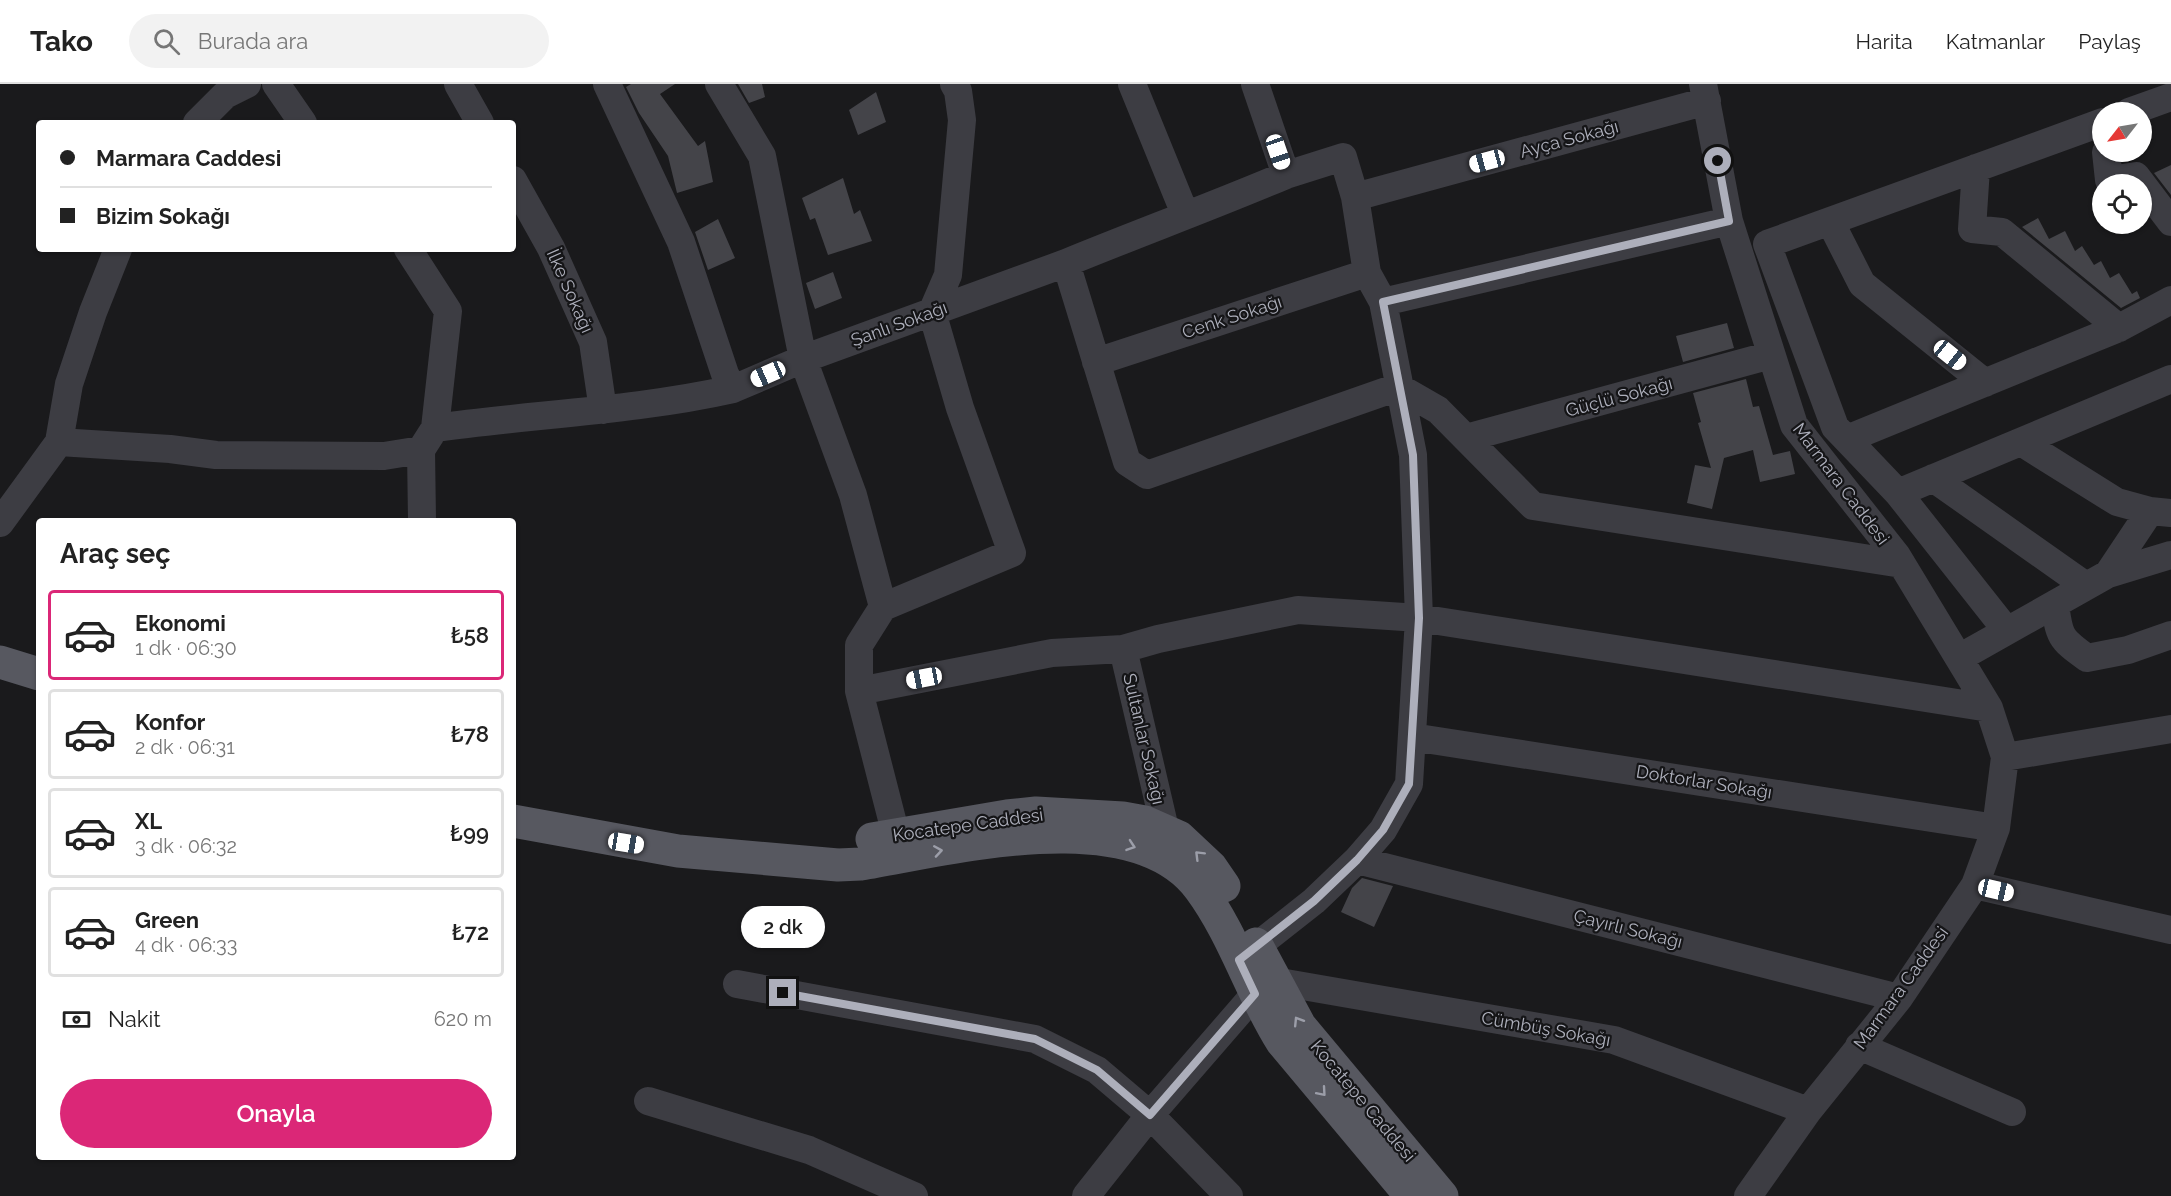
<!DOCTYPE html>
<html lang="tr">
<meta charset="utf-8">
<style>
:root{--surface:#fff;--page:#f2f2f2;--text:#222;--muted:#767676;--line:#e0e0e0;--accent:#db2777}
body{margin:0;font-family:Raleway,sans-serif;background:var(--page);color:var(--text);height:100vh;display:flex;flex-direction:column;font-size:22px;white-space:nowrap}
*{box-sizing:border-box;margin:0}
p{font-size:20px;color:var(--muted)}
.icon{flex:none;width:33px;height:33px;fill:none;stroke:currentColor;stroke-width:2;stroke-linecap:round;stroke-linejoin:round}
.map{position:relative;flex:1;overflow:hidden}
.panel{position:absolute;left:36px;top:434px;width:480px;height:642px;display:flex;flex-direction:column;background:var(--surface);border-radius:6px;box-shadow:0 2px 4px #0004}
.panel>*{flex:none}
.banner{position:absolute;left:36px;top:36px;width:480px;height:132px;border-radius:6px;box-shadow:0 2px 4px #0004;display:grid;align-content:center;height:132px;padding:0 24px;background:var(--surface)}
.needle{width:39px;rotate:239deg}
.buttons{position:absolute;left:2092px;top:18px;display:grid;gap:12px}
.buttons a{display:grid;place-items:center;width:60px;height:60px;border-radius:50%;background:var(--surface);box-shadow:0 2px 4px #0004;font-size:30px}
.end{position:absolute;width:27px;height:27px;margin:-14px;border:8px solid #adafbb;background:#111;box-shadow:0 0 0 3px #111}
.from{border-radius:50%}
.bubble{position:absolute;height:42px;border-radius:21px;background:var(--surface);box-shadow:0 2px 4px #0004;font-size:20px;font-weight:600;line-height:42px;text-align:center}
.car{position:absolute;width:18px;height:36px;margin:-18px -9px;border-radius:8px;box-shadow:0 0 4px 2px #0007;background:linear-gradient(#fff 24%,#345 0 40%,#fff 0 76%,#345 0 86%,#fff 0)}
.banner b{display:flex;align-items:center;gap:21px;height:57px;font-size:22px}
.banner b+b{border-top:2px solid var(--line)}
.banner i{width:15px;height:15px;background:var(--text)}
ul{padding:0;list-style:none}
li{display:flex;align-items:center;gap:18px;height:90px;margin:0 12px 9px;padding:0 12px;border:3px solid var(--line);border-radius:6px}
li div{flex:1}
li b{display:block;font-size:22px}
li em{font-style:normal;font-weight:600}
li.selected{border-color:var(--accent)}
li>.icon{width:54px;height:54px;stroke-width:1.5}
h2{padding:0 24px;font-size:27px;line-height:72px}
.pay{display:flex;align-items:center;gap:15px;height:66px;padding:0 24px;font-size:22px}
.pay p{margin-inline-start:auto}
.primary-button{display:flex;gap:12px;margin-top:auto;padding:12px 24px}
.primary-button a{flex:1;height:69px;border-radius:36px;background:var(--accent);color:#fff;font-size:24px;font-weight:600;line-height:69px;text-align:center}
header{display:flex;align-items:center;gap:36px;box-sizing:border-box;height:84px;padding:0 30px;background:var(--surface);border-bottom:2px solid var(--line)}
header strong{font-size:28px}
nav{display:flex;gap:33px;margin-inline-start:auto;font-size:21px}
.search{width:420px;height:54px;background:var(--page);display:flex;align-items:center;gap:15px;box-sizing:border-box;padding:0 21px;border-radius:33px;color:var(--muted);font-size:22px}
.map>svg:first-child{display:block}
</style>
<header>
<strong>Tako</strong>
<div class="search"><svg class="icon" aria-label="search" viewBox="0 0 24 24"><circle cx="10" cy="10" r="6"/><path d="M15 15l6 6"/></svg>Burada ara</div>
<nav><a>Harita</a><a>Katmanlar</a><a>Paylaş</a></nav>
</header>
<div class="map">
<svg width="2171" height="1112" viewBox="0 0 2171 1112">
<rect width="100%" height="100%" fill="#1a1a1c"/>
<!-- building -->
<path fill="#444449" d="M631,0h44l-15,10 38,52 7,-5 8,41 -36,11 -9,-37 -29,-43 -13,-26z
M738,0h24l3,13 -16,6z
M876,8l10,30 -28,13 -9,-25z
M2171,81v30l-17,-22z
M843,94l11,36 6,-4 12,31 -44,14 -13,-37 -5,2 -8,-22z
M2038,134l11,21 16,-8 10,20 7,-5 12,19 7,-4 9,17 9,-5 13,21 5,-3 3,7 -19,10 -99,-81z
M718,135l17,39 -27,12 -13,-38z
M833,188l9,26 -27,11 -9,-26z
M1727,239l7,25 -51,14 -7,-26z
M1746,295l7,28 6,-1 14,49 17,-4 5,23 -35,8 -7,-32 -29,8 -12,51 -25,-6 8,-38 16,3 -13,-45 3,-1 -8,-29z
M1362,794l31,8 -19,41 -33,-15 11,-24z"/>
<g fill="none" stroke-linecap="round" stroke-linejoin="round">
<!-- minor -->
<path stroke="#3d3d43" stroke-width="28" d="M276,0l27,39
M458,0l22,39
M719,0l43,72 41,203 50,136 30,112 -24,38v46l37,144
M1132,0l53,130
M1255,0l31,91 57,-18 12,40
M1703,0l26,137 65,204 103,131 92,152 16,49 -9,71 -21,57 -76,113 -91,113 -60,85
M2129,28l42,-15
M197,39l28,-28 22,-11
M2106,68l3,28 27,-4 35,46
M1976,84l-4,61 30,3 117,96
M1286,91c-73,31 -147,58 -220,88l61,199 20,13 251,-88 40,23 95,96 369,58
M513,96l38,68 42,94 10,68
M1830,137l32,63 123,99
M408,165l40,62 -13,117 -14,22 1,70
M1383,218l346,-81
M1096,278l271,-89
M733,305l70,-30 263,-96
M435,344c99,-14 200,-17 298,-39l-8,-15 -44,-132 -74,-158
M1466,354l305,-83
M1847,355l272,-111 52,-28
M59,358l111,7 46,6 168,1 37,-6
M2021,358l96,60 33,9 21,2
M1933,394l153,108
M1898,409l-63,-66 -68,-183 336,-122
M0,439l59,-81 10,-58 24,-72 25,-63
M2108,490l42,-63
M2055,520c4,32 5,35 32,54l41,-8 43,-15
M883,523l129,-54 -52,-145 -28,-96 16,-37 14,-155 -4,-29 -4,-7
M2007,547l-109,-138 273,-114
M1123,565l42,180
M1959,574l149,-84 63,-19
M859,607l193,-38 71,-4 35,-10 140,-29 121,8 570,90
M1412,653l584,91
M2005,673l166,-28
M1357,776l542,138
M1975,801l196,45
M1257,862l57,-45 43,-41 26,-30 26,-46 10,-166 -6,-163 -30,-153 -16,-29 -12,-76 352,-96
M1274,897l340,59 194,71
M737,900l298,55 62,31 53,45 79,81
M1859,962l153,66
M648,1017l161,49 105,46
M1086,1112l64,-81 105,-121"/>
<!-- major -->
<path stroke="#575860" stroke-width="33" d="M0,578l39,12
M513,737l165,30 160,14 23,-1c91,-15 274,-64 339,25 34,46 51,104 82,153l129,154
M872,755l135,-23 29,-3 87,5 22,4 34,15 32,30 13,19
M1256,860l44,82 142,170"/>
</g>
<!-- one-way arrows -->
<defs><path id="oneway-chevron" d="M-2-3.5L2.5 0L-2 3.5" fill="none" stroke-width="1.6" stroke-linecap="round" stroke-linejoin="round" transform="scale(1.5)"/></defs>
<g stroke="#9c9ea9">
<use href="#oneway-chevron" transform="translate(1131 762) rotate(19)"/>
<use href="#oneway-chevron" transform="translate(938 767) rotate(-9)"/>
<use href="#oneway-chevron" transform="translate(1199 771) rotate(-135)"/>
<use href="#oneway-chevron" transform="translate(1298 937) rotate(-122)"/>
<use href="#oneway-chevron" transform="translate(1322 1008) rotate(49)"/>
</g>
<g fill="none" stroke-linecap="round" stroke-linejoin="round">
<!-- route -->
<path stroke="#adafbb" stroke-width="8" d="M783,909l252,46 62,31 53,45 105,-121 -16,-34 75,-59 43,-41 26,-30 26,-46 10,-166 -6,-163 -30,-153 346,-81 -11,-60"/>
</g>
<g text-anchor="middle" stroke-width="4.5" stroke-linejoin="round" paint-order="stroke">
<!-- street labels -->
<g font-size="18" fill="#adafbb" stroke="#151517">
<text transform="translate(1569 55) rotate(-15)" y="6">Ayça Sokağı</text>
<text transform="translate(570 207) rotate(66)" y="6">İlke Sokağı</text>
<text transform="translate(1232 233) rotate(-18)" y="6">Cenk Sokağı</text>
<text transform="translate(899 240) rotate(-20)" y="6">Şanlı Sokağı</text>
<text transform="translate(1619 313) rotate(-15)" y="6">Güçlü Sokağı</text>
<text transform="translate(1841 400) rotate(53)" y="6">Marmara Caddesi</text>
<text transform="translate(1144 655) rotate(77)" y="6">Sultanlar Sokağı</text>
<text transform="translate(1704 698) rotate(9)" y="6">Doktorlar Sokağı</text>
<text transform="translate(968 741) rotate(-8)" y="6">Kocatepe Caddesi</text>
<text transform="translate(1628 845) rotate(14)" y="6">Çayırlı Sokağı</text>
<text transform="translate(1901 904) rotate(-54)" y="6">Marmara Caddesi</text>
<text transform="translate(1546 945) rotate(10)" y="6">Cümbüş Sokağı</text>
<text transform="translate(1363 1017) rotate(50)" y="6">Kocatepe Caddesi</text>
</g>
</g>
</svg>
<div class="buttons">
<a><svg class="needle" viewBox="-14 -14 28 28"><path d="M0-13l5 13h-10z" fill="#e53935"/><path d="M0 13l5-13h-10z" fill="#767676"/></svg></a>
<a><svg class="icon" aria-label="locate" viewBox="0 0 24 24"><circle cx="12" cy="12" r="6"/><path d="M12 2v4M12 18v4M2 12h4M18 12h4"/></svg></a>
</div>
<i class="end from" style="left:1718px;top:77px"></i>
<i class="end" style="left:783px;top:909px"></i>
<div class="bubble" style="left:741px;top:822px;width:84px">2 dk</div>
<i class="car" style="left:1278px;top:68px;rotate:161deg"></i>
<i class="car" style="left:1487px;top:77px;rotate:255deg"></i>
<i class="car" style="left:1950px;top:271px;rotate:129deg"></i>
<i class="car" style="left:768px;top:290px;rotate:246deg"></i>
<i class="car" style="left:924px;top:594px;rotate:259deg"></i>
<i class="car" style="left:626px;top:759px;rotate:99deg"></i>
<i class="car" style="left:1996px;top:806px;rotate:103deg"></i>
<div class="banner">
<b><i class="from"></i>Marmara Caddesi</b>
<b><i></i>Bizim Sokağı</b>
</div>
<section class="panel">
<h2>Araç seç</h2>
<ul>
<li class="selected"><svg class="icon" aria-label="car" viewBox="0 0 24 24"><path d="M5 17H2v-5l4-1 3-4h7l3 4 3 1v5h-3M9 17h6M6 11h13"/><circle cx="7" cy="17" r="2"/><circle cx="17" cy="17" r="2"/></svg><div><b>Ekonomi</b><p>1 dk · 06:30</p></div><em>₺58</em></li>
<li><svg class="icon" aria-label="car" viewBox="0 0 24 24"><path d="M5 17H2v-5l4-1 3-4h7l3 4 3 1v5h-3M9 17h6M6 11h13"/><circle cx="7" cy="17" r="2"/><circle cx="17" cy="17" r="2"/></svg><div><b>Konfor</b><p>2 dk · 06:31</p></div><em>₺78</em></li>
<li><svg class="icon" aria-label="car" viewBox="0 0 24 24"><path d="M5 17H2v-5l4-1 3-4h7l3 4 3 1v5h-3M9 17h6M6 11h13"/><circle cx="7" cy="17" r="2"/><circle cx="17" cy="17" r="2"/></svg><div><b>XL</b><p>3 dk · 06:32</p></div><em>₺99</em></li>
<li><svg class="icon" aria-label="car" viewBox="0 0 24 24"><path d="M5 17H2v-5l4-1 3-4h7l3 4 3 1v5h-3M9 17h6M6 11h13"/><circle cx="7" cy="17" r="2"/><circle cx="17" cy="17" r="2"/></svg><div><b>Green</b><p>4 dk · 06:33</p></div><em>₺72</em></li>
</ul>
<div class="pay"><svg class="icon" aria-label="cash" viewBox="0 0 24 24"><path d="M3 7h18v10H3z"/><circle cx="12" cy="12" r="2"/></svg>Nakit<p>620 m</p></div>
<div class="primary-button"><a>Onayla</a></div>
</section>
</div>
